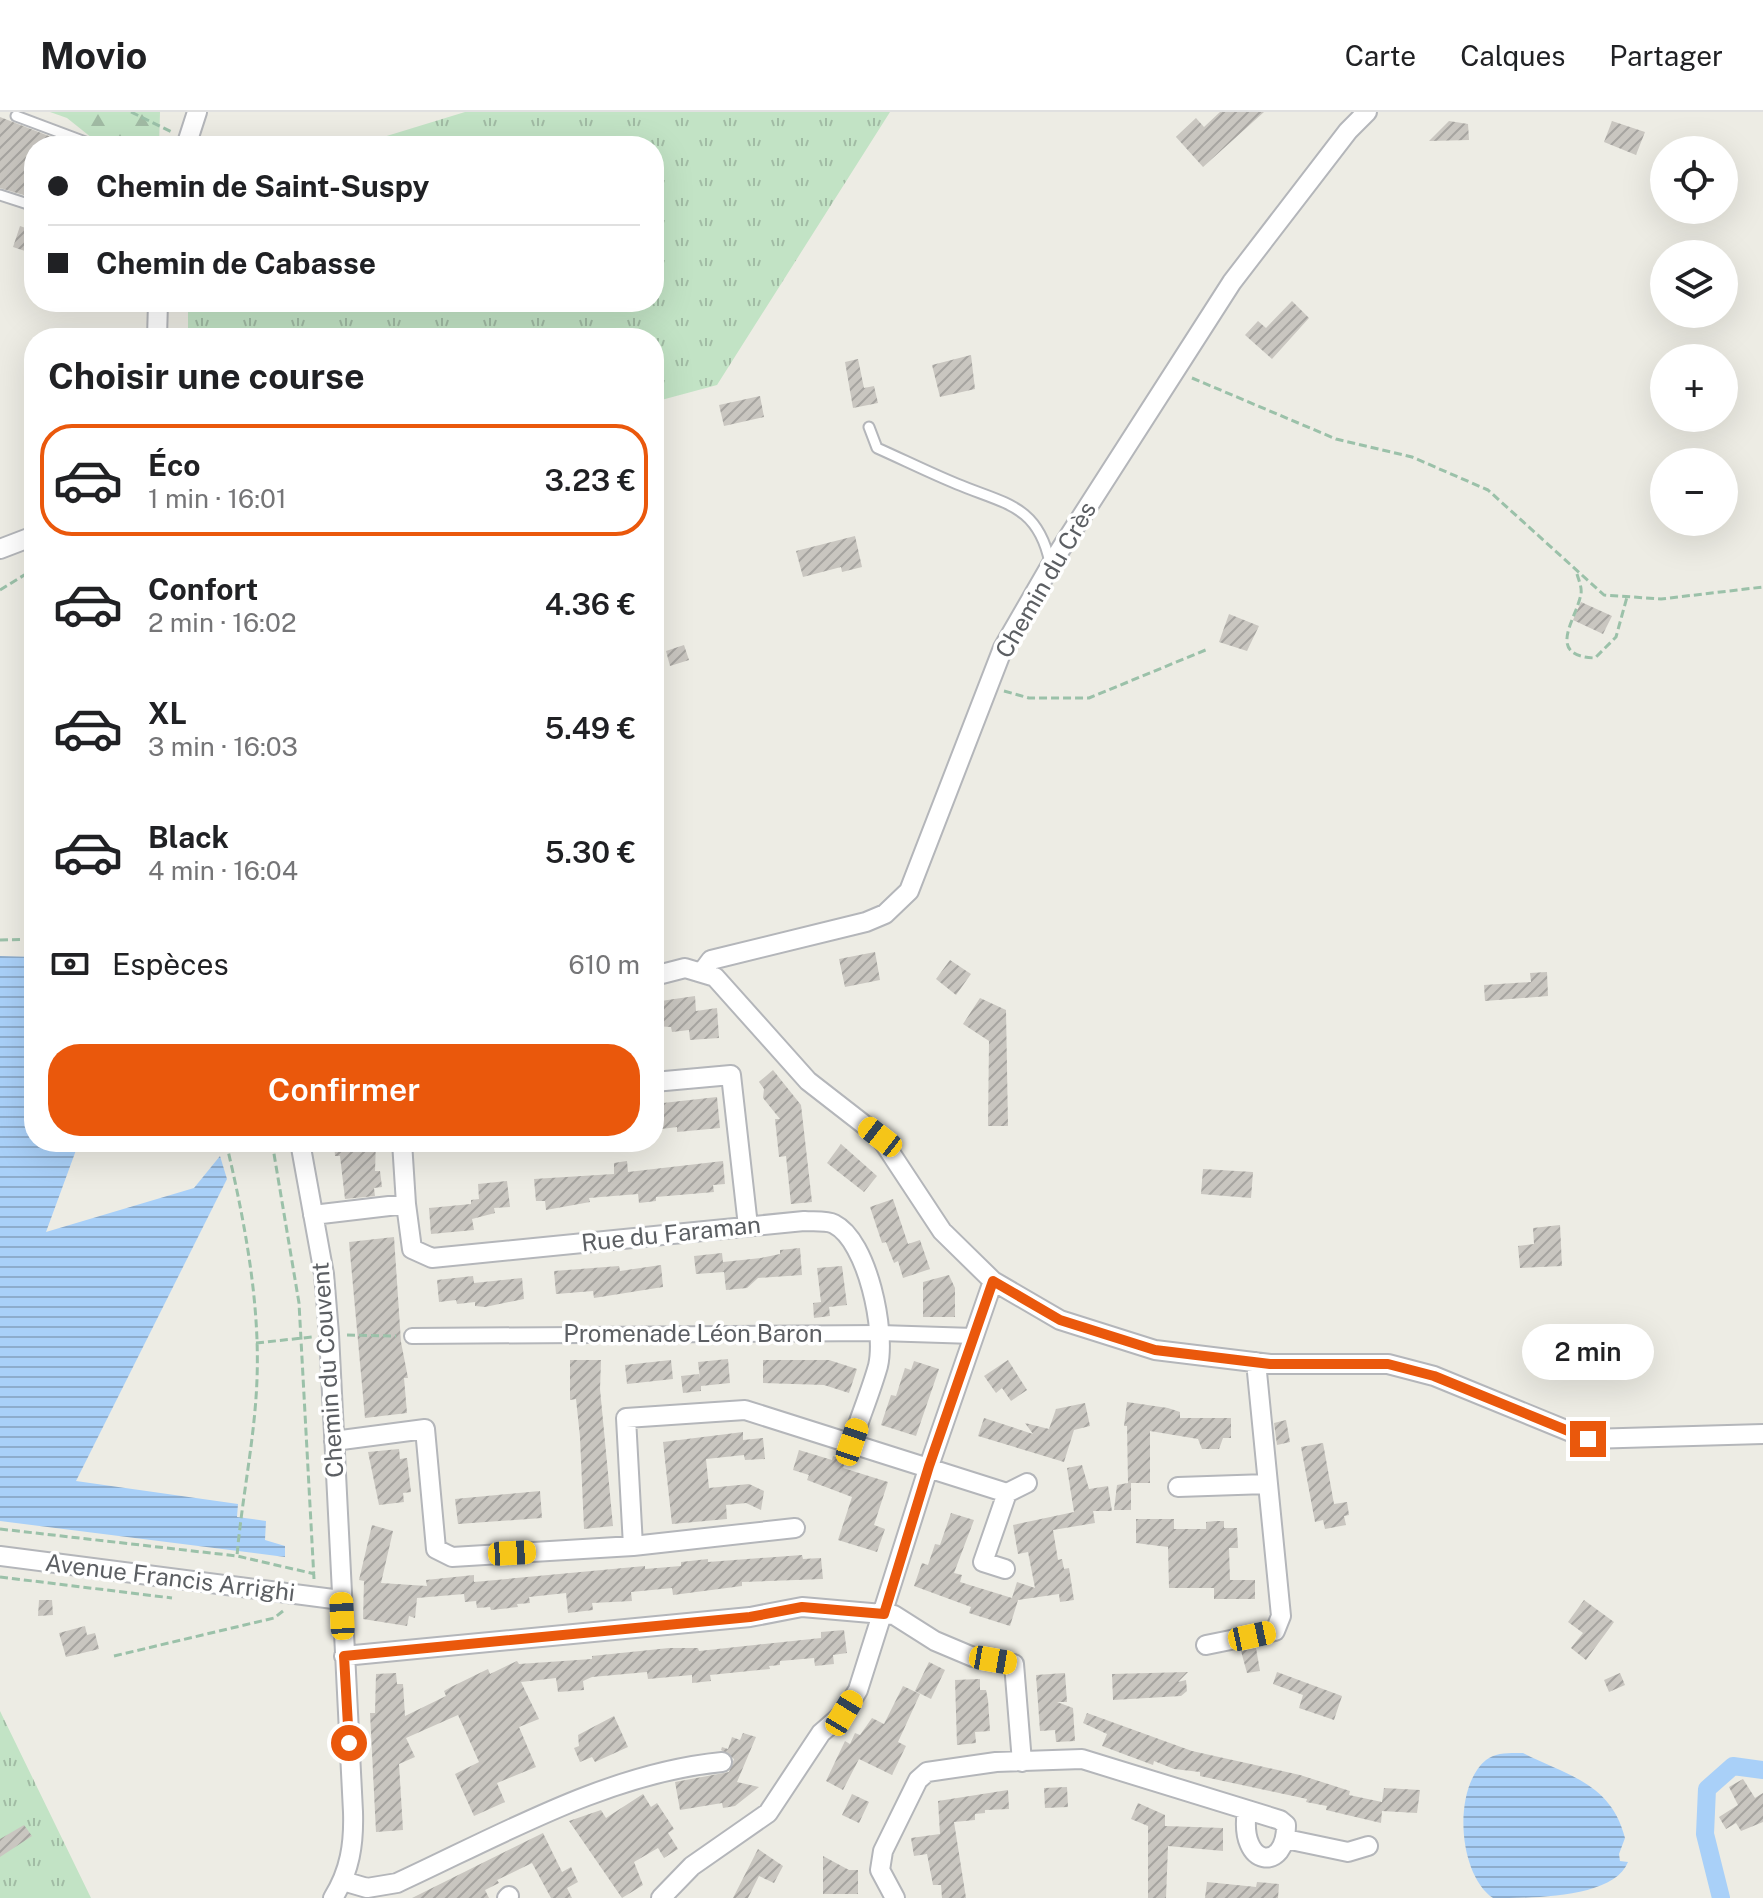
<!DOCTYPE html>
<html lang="fr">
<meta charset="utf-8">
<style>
:root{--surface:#fff;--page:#f6f6f6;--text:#202124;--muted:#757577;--line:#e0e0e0;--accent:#ea580c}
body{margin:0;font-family:"Public Sans",sans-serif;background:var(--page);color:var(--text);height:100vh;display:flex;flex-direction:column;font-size:30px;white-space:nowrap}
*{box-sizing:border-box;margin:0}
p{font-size:26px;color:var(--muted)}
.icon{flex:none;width:44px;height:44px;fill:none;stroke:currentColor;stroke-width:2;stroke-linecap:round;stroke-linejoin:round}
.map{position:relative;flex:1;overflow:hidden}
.drawer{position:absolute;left:24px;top:216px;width:640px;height:824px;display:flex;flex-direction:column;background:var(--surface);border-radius:32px;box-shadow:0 8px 32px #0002}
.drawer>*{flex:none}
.hud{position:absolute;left:24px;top:24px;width:640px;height:176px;border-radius:32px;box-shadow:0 8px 32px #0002;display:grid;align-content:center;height:176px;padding:0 24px;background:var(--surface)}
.controls{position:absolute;left:1650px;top:24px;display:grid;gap:16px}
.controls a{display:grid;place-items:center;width:88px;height:88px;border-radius:50%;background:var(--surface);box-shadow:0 8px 32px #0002;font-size:40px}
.end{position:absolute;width:36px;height:36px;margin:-18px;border:10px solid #ea580c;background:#fff;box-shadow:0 0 0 4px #fff}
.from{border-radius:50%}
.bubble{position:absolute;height:56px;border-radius:28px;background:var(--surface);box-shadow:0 8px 32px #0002;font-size:26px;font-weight:600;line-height:56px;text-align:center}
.car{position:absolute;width:24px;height:48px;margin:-24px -12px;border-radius:10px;box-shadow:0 0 6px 2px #0007;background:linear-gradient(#f5c518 24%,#345 0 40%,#f5c518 0 76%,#345 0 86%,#f5c518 0)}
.hud b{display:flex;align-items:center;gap:28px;height:76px;font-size:30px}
.hud b+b{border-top:2px solid var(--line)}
.hud i{width:20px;height:20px;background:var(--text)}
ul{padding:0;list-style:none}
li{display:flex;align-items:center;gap:24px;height:112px;margin:0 16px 12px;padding:0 8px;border:4px solid transparent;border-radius:32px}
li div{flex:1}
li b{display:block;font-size:30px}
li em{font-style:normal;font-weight:600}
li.current{border-color:var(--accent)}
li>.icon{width:72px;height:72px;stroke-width:1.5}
h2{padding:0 24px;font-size:36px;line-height:96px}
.pay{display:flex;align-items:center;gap:20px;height:88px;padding:0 24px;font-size:30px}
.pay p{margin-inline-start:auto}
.cta{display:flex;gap:16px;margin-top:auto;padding:16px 24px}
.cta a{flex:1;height:92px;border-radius:32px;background:var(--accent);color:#fff;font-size:32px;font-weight:600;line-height:92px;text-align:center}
header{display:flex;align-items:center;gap:48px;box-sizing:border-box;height:112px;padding:0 40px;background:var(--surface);border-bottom:2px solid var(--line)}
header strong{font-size:38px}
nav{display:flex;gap:44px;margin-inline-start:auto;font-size:28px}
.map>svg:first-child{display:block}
</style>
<header>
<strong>Movio</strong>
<nav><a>Carte</a><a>Calques</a><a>Partager</a></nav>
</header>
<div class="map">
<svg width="1763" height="1786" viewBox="0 0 1763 1786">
<defs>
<pattern id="grass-tufts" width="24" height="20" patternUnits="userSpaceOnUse" patternTransform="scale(2)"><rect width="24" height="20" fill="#c2e3c5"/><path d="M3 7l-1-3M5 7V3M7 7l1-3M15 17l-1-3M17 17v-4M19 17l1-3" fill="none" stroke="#a1bba4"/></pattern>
<pattern id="forest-firs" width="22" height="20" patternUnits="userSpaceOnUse" patternTransform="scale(2)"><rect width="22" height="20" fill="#c2e3c5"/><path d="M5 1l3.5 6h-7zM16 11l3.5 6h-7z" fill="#a1bba4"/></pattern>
<pattern id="water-rules" width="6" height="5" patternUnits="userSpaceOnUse" patternTransform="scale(2)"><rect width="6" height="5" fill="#a9d0f8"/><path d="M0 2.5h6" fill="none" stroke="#8daccc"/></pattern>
<pattern id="building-hatch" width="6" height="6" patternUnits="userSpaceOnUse" patternTransform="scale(2)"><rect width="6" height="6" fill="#c9c6c0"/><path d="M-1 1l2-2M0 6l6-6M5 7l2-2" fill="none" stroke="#a6a4a0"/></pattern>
</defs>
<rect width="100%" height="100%" fill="#edece4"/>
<!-- grass -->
<path fill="url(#grass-tufts)" d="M465,0h425l-173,273 -63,17v-64h-466v-36h466v-156h-300z
M0,1599l91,187h-91z"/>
<!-- forest -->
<path fill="url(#forest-firs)" d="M50,0h110l-1,34h-57l-35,-28z"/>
<!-- water -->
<path fill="url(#water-rules)" d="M0,844l34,1v185h45l-33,90 148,-44 26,-32 7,23 -151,302 162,23 -1,13 29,4 -1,19 20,6v11l-285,-36z
M1523,1641c45,23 88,30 102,85l-6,16 1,7 8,1c-14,36 -94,36 -135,36 -35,-24 -41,-110 -7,-138 10,-8 25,-7 37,-7z"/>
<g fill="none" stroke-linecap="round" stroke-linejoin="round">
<!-- canal -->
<path stroke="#a9d0f8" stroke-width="18" d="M1721,1786l-16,-64 2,-45 26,-23 30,4"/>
</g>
<!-- building -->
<path fill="url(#building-hatch)" d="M1220,0h44l-61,55 -27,-30 20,-19 8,9z
M0,5l72,28 -38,1v52l-34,-10z
M1449,9l19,3 1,16 -40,1z
M1612,9l33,11 -9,23 -32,-13z
M20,114l14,5v23l-21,-7z
M1292,189l17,17 -37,41 -27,-24 13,-14 8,7z
M971,243l4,34 -35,8 -8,-32z
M858,247l6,29 10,-2 4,17 -25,5 -8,-46z
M760,284l4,21 -40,9 -5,-21z
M855,424l7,31 -20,5 -1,-5 -38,10 -7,-26z
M1581,490l31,14 -9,18 -30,-14z
M1229,502l30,12 -12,25 -28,-9z
M684,533l5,15 -19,6 -4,-15z
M875,840l5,28 -35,7 -6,-28z
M950,848l21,14 -15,21 -20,-16z
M1547,860l1,24 -63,5 -1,-16 47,-3 -1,-9z
M695,884l1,15 21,-3 2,30 -29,2 -1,-10 -17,2 -1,-5 -17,-1v-24z
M980,886l26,12 2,116h-20l1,-85 -26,-17z
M773,958l28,35 11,97 -21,2 -5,-48 -7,1 -4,-38h5l-17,-21 1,-9 -5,-7z
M717,985l3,31 -43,4v-5l-23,3v-26z
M334,1030h42l-1,29h5l2,16 -8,1 1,8 -30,3 -5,-43h-5z
M841,1032l36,32 -13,16 -37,-29z
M627,1049l1,11 95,-11 2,23 -12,1 1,7 -58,5v4l-17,2 -1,-9 -49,4 1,4 -44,8 -1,-9h-9l-2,-22 80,-5v-11z
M1203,1057l50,3 -2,26 -50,-4z
M507,1069l3,26 -16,1 1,5 -23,6 2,11 -43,4 -2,-26 42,-4v-4l8,-1 -1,-15z
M893,1087l15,45 12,-4 10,29 -27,9 -5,-17 -4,2 -8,-21 -4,1 -12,-36z
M1560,1113l2,41 -42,2 -2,-22 16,-2 -1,-16z
M394,1125l7,105 7,36h-4l3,35 -42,5 -16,-176z
M800,1136l2,27 -44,3 -11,10 -21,2 -3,-28 38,-4 19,-4v-4z
M722,1141l2,19 -28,2 -2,-18z
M661,1153l2,22 -69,11 -1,-7 -37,3 -2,-23 65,-5 1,5z
M842,1154l5,39 -18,2 1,9 -16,2 -1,-15 8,-1 -4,-34z
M949,1163l6,13v29h-32v-35z
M473,1164l1,7 48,-5 2,21 -39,8 -10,-1v-4l-18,2 -1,-4 -17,2 -2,-22z
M728,1247l2,24 -29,3v5l-18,2 -2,-17 18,-2 1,5 -2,-17z
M570,1248h31l-1,29 13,137 -29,3 -4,-92 -4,-38 -6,1z
M671,1248l2,19 -46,5 -2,-19z
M763,1248h66l28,9 -8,24 -25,-8 -61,-2z
M1008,1248l19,30 -16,11 -9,-13 -6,5 -12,-17z
M914,1249l25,8 -23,67 -35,-11 10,-30 5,1 9,-28 6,2z
M1127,1290l41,6 12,4v6h51v20h-8l-4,11h-17l-4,-10 -48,-8v52h-19v27h-17l3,-25 11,-2 -1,-57h-3z
M1085,1291l5,23 -16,4 -10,32 -86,-26 6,-18 49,16 -8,-11 24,6 7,-20z
M1286,1308l4,22 -13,3 -3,-22z
M743,1320v8l20,-2 2,21 -20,1 -1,-5 -38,4 3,29 40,-4 15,7 -3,19 -15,-7 -20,2 1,14 -55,5 -9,-82z
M1323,1331l11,61 13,-2 2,13 -5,1 2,9 -21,4 -2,-9 -8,2 -14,-75z
M399,1337l1,10 7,-1 4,34 -8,1 1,9 -25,3 -11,-53z
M799,1338l33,10 1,-4 13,5 -3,7 45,14 -14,43 11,4 -8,23 -39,-12 14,-43 -45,-17 2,-5 -16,-5z
M1082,1353l7,24 19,-3 4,25h-19l2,12 -42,7 5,30 4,-1 2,10 5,-1 5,32 -14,2 -1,-8 -41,6 -8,26 -41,-13 2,-6 -57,-21 8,-23 6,2 7,-21 5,1 11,-32 23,7 -20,53 8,2 -2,7 52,16 5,-16 18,6 -7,-36 -10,2 -5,-29 61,-13 -7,-44z
M540,1379l2,27 -84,6 -3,-25z
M1136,1407h38v10h32v-7l9,-1h9v7h13l1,20h-9l1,32h25v19h-41v-11h-45l-1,-41 -32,-4z
M372,1413l21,6 -12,52 46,3 -1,-6 48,-5v7l171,-16v3l36,-3v-4l27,-3v3l94,-7 1,4 18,-1 2,21 -81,3v4l-69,9 -1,-7 -41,4 1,9 -40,2 1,7 -25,3 -2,-20 -37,4 1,6 -13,1 1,3 -27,3 -1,-3 -13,1 -1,-7 -11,1 -1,-8 -47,4 -2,20 -6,-2 -2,10 -44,-7 1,-38 -5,-1z
M39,1488h13l1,15 -15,1z
M1584,1488l30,22 -28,38 -15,-12 12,-15 -15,-11z
M85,1514l2,9 8,-2 4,16 -33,8 -7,-24z
M844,1518l3,23 -14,2 1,9 -19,2 -1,-8 -34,3v4l-11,1 1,3 -60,6 1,6 -19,2v-8l-44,4 -1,-7 -55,5 -9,4 1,9 -26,2 -2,-14 -35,4 18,37 -20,8 17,40 -39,16 8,19 -31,14 -19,-42 24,-12 -21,-47 -52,23 9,19 -16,7 4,66 -27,2 -6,-119h5l1,-39 20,-1 1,11h6l2,32 41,-20 -2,-5 7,-4 37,-18 2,5 27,-13 2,3 73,-5v-3l77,-8h29l1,3 122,-13v-6z
M1256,1536l4,23 -13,2 -6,-22z
M929,1550l16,8 -14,29 -16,-8z
M1188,1560l-10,10 8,-2 1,11 -6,5 -68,4 -1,-26z
M1277,1560l65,24 -8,24 -35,-12 4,-13 -30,-11z
M1065,1561l2,29h-10l16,6 2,33 -19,1 -1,-12 -15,1 -4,-56z
M1620,1561l5,12 -16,7 -5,-12z
M980,1567v11h6l2,10 2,31 -15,1 1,11 -19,2 -2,-65z
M903,1574l17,8 -22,48 8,4 -14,29 -33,-16 -16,31 -17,-9 19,-40 5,3 5,-11 5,2 12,-17 12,6z
M1087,1601l105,38 108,24 50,16 -1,4 33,7 2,-14 36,2 -3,23 -35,-2 -1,12 -55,-13 1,-4 -21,-4 1,-3 -107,-23v-4l-26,-3 -20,-8 -1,4 -51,-19 5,-12 -24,-11z
M614,1604l14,31 -33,15 -3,-5 -12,5 -6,-14 5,-2 -1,-11z
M743,1621l13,4 -19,45 22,5 -24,19 -12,2 -1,-5 -42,7 -5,-28 54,-10 5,-13 -13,-9 1,-3 6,2 4,-12 8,3z
M1743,1667l12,19 8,-5v29l-22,9 -5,-8 -10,6 -7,-12 19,-12 -9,-18z
M1067,1675l1,20 -23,1 -1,-20z
M1008,1678l1,19 -24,1v3l-10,1v6l-21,2 12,76h-24l-1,-13h-8l-6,-31 -13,2 -3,-18 29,-4 -2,-33z
M643,1682l8,13 6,-4 17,26 -6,4 10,16 -14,9 -6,-10 -24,14 9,23 -21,13 -53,-77 32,-11 5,8z
M852,1682l17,8 -10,21 -17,-8z
M1138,1691l27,12v11l58,2v23l-55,-5 -2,52h-18v-72l-17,-7z
M24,1713l8,11 -32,21v-18z
M543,1721l19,39 9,-5 7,15 -11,6 5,10h-21l-19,-35 -35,17 2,3 -14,7 4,8h-77z
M758,1737l25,17 -9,17 -15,-7 -11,22h-15z
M823,1744l26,14h9v24h-35z
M1207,1770l49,5 1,-5 22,2 -1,14h-73z"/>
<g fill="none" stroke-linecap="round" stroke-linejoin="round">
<defs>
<path id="service" d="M16,4l64,24
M79,32l1,-4 16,6
M0,83l34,11
M869,315l8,21c27,12 53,25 80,36 48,20 81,21 93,79"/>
<path id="pedestrian" d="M412,1224l468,-3 94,3"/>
<path id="minor" d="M186,34l11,-34
M157,226l1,-36
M0,437l34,-13
M702,860l9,-12 155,-38 19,-8 24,-23 94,-243 52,-90 177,-276 116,-151 19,-19
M654,864l31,-8 30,9 93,104 72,56 62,94 51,50 67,39 95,30 115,14h118l46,12 154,63 175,-5
M654,970l77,-7 17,151
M300,1030l24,132 5,60 24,478c1,32 -3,59 -20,86
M402,1030l4,62
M313,1103l93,-11 6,45 20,9 372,-37c8,1 22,-1 30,3 34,17 52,108 44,142 -7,25 -18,51 -26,76
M334,1329l91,-12 11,120 16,8 181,-11 -7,-128 119,-8 262,83
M1178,1375l89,-3
M633,1434l162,-18
M0,1444l341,44
M1005,1457l-22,-7 24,-69 20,-10
M1206,1533l69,-14 6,-15 -25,-254
M344,1544l406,-39 52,-10 92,8 41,26 38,16 41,7 8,98
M1286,1727l62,13 20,-6
M343,1769l24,7 30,-5c104,-48 211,-110 325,-121
M507,1786l2,-2
M661,1786l31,-32 76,-53 53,-80 23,-20 14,-23 71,-224 64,-185
M895,1786l-15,-28 3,-19 35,-71 9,-8 69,-10 86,-3 198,61 6,5c1,47 -48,44 -39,-15"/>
</defs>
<!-- service casing -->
<use href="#service" stroke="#b4b6ba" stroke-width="13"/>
<!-- pedestrian casing -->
<use href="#pedestrian" stroke="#b4b6ba" stroke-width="18"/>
<!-- minor casing -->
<use href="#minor" stroke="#b4b6ba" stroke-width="22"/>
<!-- path -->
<path stroke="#9bc1a9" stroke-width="3" stroke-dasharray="8 4" stroke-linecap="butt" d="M131,0l43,21
M1192,266l144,61 76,18 76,33 116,105 57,4 102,-12
M1577,462c2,7 5,13 4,20 -5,26 -36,62 14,64l21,-21 11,-40
M0,478l34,-21
M1004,579l25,7h60l119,-49
M0,828l34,-1
M226,1030c18,76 34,159 31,237 -2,59 -15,118 -20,177
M272,1030l27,161 15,276
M347,1223l49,1
M256,1231l56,-6
M0,1417l237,27 78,18
M0,1465l172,21
M114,1544l160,-38 9,-7"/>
<!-- service -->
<use href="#service" stroke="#fff" stroke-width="9"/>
<!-- pedestrian -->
<use href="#pedestrian" stroke="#fff" stroke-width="14"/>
<!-- minor -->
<use href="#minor" stroke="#fff" stroke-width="18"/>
</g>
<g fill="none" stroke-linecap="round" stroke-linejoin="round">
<!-- route -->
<path stroke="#ea580c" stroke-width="10" d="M349,1631l-5,-87 406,-39 52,-10 82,7 45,-148 64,-185 67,39 95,30 115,14h118l46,12 154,63"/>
</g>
<g text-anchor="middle" stroke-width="7" stroke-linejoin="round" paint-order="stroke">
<!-- street labels -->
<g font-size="24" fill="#5c5f63" stroke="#fff">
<text transform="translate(1046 468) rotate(-60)" y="8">Chemin du Crès</text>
<text transform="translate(671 1122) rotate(-6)" y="8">Rue du Faraman</text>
<text x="693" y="1230">Promenade Léon Baron</text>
<text transform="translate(328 1258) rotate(-94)" y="8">Chemin du Couvent</text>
<text transform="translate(170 1466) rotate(7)" y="8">Avenue Francis Arrighi</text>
</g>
</g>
</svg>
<div class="controls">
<a><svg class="icon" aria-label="locate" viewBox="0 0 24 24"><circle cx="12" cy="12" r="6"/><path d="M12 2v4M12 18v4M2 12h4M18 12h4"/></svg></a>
<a><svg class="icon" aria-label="layers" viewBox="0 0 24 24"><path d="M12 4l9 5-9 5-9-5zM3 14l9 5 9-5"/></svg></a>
<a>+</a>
<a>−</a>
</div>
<i class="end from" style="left:349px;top:1631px"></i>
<i class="end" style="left:1588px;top:1327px"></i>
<div class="bubble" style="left:1522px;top:1212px;width:132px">2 min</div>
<i class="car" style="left:880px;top:1025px;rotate:308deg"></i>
<i class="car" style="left:852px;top:1330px;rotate:19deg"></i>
<i class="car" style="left:512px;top:1441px;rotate:87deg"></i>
<i class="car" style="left:342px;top:1504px;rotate:357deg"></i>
<i class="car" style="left:1252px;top:1524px;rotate:78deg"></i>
<i class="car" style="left:993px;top:1548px;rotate:100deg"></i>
<i class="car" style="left:844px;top:1601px;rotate:31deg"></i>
<div class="hud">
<b><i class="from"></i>Chemin de Saint-Suspy</b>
<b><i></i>Chemin de Cabasse</b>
</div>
<section class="drawer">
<h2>Choisir une course</h2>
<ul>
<li class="current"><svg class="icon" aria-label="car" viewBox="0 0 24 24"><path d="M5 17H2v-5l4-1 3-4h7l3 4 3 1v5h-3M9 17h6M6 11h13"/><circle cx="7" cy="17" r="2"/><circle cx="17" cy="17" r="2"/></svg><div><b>Éco</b><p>1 min · 16:01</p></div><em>3.23 €</em></li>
<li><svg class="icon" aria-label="car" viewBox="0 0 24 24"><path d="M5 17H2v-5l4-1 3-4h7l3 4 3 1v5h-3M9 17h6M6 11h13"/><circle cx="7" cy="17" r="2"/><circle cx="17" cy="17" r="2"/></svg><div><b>Confort</b><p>2 min · 16:02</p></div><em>4.36 €</em></li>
<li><svg class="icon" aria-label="car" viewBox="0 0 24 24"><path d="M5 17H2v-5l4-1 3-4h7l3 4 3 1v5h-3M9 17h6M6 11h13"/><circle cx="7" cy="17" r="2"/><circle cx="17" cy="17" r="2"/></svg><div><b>XL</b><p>3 min · 16:03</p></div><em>5.49 €</em></li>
<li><svg class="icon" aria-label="car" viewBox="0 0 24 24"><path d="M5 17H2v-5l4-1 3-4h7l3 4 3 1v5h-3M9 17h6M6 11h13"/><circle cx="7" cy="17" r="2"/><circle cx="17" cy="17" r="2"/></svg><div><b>Black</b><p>4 min · 16:04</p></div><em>5.30 €</em></li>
</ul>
<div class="pay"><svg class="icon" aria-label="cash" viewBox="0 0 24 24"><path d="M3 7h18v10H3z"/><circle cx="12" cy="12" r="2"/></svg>Espèces<p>610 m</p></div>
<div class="cta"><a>Confirmer</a></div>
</section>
</div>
